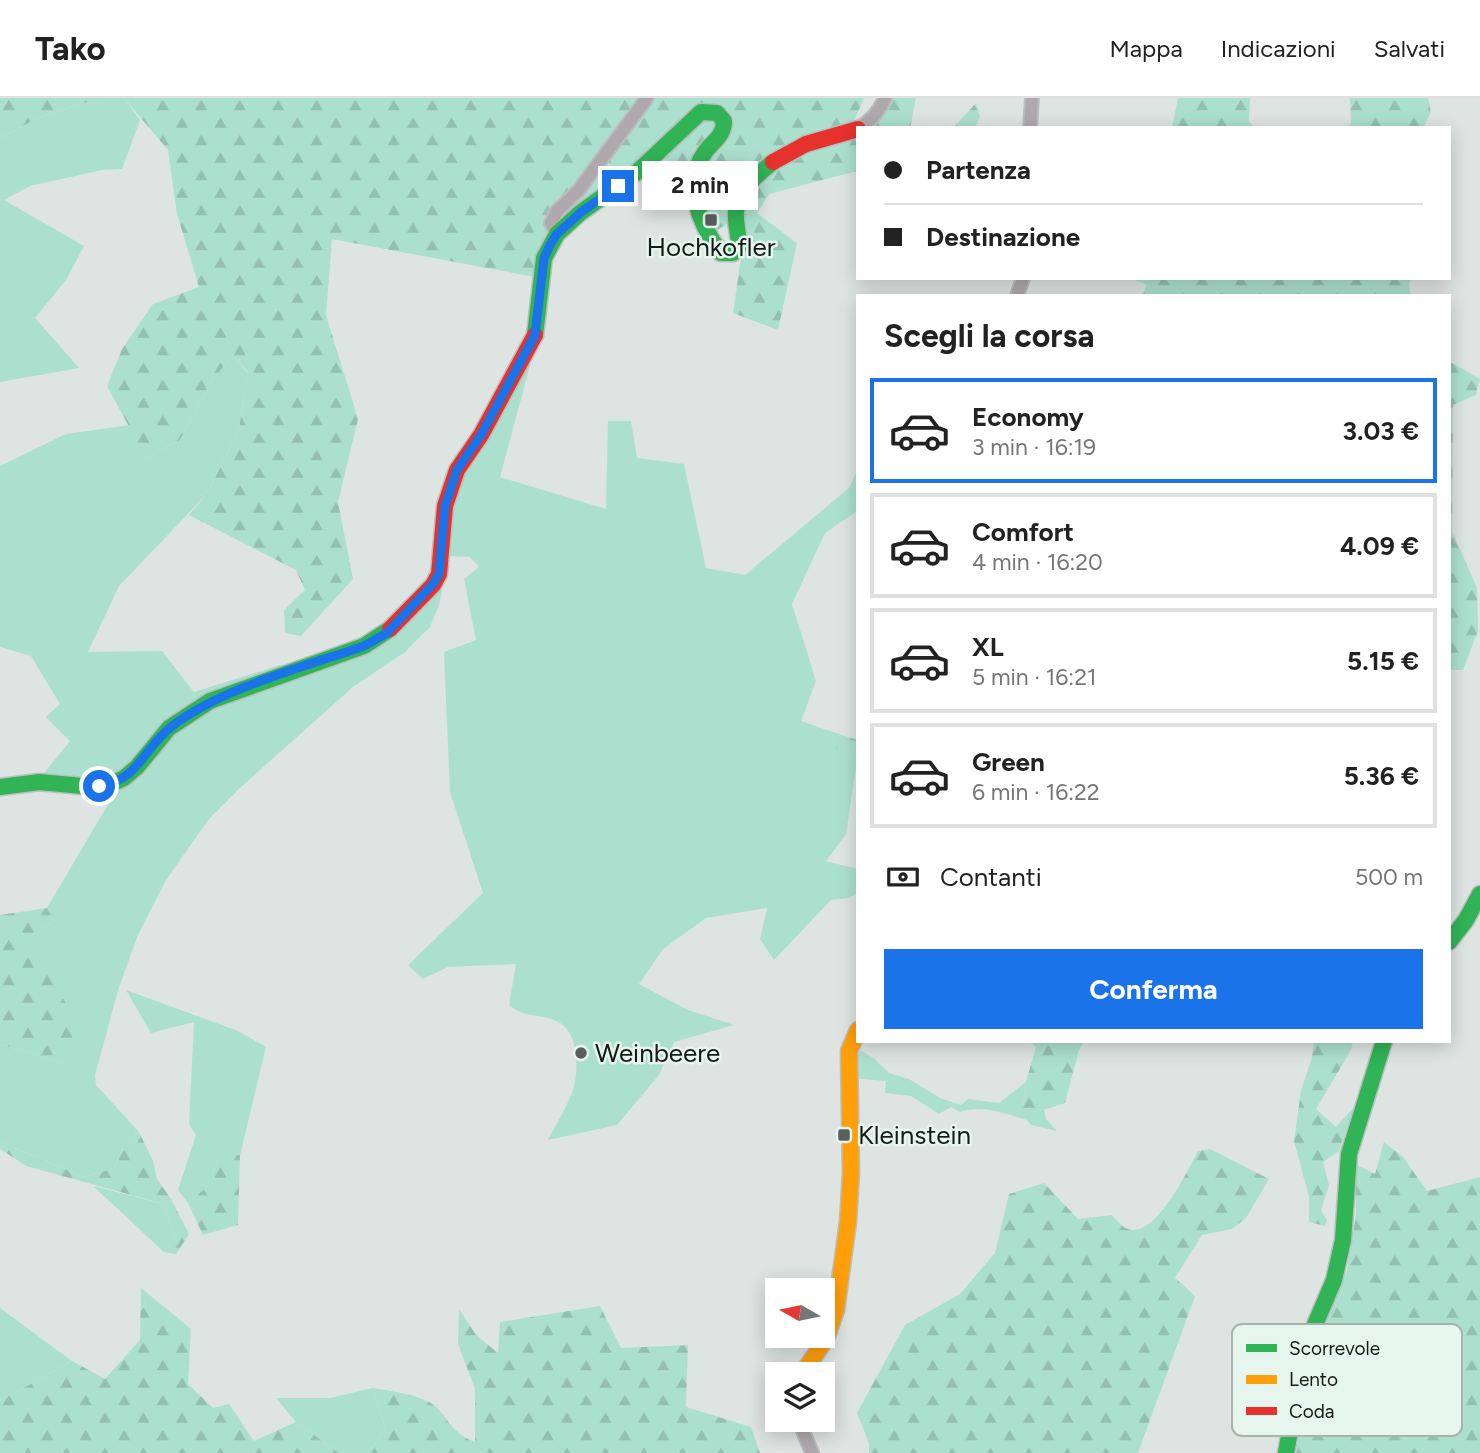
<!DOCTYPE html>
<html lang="it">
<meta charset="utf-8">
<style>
:root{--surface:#fff;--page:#f2f2f2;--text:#222;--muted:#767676;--line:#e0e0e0;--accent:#1a73e8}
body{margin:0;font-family:Figtree,sans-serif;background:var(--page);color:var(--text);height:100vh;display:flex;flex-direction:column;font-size:26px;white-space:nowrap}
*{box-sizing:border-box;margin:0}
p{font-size:23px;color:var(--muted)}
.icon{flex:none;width:38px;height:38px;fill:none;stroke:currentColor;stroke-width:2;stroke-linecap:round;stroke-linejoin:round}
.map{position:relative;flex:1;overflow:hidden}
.details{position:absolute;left:856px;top:196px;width:595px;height:749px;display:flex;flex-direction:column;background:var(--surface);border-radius:0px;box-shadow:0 4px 18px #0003}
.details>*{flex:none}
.top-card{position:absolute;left:856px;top:28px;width:595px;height:154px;border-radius:0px;box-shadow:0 4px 18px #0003;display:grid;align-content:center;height:154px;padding:0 28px;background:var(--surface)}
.needle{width:46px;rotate:279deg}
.buttons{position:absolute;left:765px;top:1180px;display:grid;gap:14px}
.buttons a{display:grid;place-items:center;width:70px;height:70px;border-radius:0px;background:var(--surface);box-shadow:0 4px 18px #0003;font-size:35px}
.end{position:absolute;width:32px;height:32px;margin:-16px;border:9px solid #1a73e8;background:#fff;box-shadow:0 0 0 4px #fff}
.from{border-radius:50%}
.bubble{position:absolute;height:49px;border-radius:0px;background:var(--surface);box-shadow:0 4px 18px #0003;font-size:23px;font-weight:700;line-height:49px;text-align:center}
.top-card b{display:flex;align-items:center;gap:24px;height:66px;font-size:26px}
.top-card b+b{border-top:2px solid var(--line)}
.top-card i{width:18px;height:18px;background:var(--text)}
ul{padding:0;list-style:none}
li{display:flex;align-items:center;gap:21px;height:105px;margin:0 14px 10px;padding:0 14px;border:4px solid var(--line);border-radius:0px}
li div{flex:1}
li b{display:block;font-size:26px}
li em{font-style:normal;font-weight:700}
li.selected{border-color:var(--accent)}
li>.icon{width:63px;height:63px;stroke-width:1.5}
h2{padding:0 28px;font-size:32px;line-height:84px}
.pay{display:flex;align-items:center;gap:18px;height:77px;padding:0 28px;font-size:26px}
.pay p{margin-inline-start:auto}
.action{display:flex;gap:14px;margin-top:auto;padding:14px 28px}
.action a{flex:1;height:80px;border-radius:0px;background:var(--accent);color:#fff;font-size:28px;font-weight:700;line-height:80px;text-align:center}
header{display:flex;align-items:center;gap:42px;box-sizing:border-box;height:98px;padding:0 35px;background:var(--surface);border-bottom:2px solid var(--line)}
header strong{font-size:33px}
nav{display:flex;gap:38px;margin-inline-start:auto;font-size:24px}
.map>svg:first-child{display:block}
</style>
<header>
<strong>Tako</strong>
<nav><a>Mappa</a><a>Indicazioni</a><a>Salvati</a></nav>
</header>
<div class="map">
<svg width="1480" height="1355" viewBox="0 0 1480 1355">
<defs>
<pattern id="forest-firs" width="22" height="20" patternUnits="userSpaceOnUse" patternTransform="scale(1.75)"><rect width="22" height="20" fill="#ace0ce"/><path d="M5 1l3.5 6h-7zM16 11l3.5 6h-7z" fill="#93c0b0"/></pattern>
</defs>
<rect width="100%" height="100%" fill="#dde4e1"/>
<!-- grass -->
<path fill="#ace0ce" d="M100,0h24l16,22 -18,49 -20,1 -72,16 -26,14 80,46 -18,34 -31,38 44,50 -79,14v-244l36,-19z
M535,249l-35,130 106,32 2,-88h23l6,37 47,6 22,104 39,7 104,-87 8,-17v40l-32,22 -33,71 24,77 -15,40 38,13 -4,13 22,13 -11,74 -20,27 31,8v24l-8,5 -18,2 -57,60 -14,-21 7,-31 -61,10 -43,31 -24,35 49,26 46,15 -60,17 -15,33 -42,50 -69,15c8,-16 19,-33 25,-50 6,-18 6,-56 -13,-67 -17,-10 -35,-4 -51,-18l7,-41 -68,3 -25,12 -15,-14 75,-72 -33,-101 -6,-140 32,-12 -12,-61 15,-12 -9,-10 -22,-1 7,-65z
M233,258l15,17 -9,56 -32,65 -88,92 -31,66 74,-1 32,41 86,-27 8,2 -75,28 -84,73 -16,10 -72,-1 29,-36 -24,-24 14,-13 -29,-48 -31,-9v-181l66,-32 64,-9 16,33 34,-18 32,-60z
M440,489l2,4 -3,14 -9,22 -25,25 -52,35 -111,99 -33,33 -43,61 -28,55 -19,52 -24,88 1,10 43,47 -16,13 -8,23 -31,9 -84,-35v-98l63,19 -35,-125 26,-17 -7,-13 60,-102 -6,-15 89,-73 176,-70z
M126,892l112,41 28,16 -26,108 -21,3 -12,29 -19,16 -10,-13 18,-55 -7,-11 5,-102 -43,11z
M860,952l15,9 14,14 20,6 31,19 21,7 7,-6 31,4 27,-21 -3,26 21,2 2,9 11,12 -26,-6 -4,-5c-22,-6 -44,-16 -67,-8l-9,-5 -12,7 -28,-18 -26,-3 1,-12 -34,-3z
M93,1088l71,18 11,35 -11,13z
M0,1210l72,53 -72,40z
M373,1290l12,40 -16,25h-30l-43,-31 -20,-24h54z"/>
<!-- forest -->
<path fill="url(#forest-firs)" d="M0,0h100l-64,21 -36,19z
M124,0h740l-12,28 -81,34 -41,62 -13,8 -5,-2 -11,-37 2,-24 28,-47 -3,-10 -11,-3 -157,112c-19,19 -20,32 -25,58l-203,-38 -6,76 32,104 -20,83 15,77 -52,57 -16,-3 -1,-23 21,-20 -9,-20 -107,-55 18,-21 32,-65 9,-57 -15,-16 -21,24 -32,60 -34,18 -39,-72 15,-37 31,-45 46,-17 -22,-73 -9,-64z
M891,0h25l-6,30h-42l13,-14z
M1178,0h72l-1,23 5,7h-82z
M1350,0h78l3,14 -8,16h-76l4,-5z
M976,5l4,14 -5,11h-22z
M703,22h12v14l-23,26 -12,10 -13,-3 -2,-9 6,-10z
M857,35v38l-88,23 -12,19 40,30 -19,87 -45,-17 10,-69 -3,-35 42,-47z
M1130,180h281l-2,6 2,12h-269l5,-11z
M1449,263l31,18 -4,16 -23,10 -1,126 25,57 1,43 -15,39h-14z
M839,636l18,6v20l-23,-13z
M47,810l7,13 -26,17 54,93 -19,32 -63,-19v-129z
M1029,943h55l-5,9 -14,53 -21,7 -21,-2 3,-26 10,-35z
M1314,943h39l-2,9 -35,59 20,18 19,-21 -16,45 -16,11 6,23 -8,25 6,10 -2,6 -16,-4v-26l-15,-55 7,-51 11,-33z
M139,1034l14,29 4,18 14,20 18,35 -13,20 -12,-2 11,-13 -11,-35 -138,-38 -26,-17v-7l84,35 31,-9 8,-23z
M1384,1044l19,15 24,34 53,-14v276h-184l14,-89 10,-33 27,-60 9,-57 -1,-50 20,10z
M1210,1051l59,30 -23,39 -14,11 -30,6 -27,43 20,18 -57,157h-269v-10l-12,-30 48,-88 55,-31 35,-41 14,-59 35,-11 34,36 34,-4c4,5 10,12 16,14 27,10 60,-59 70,-78z
M229,1057h11l-2,70 -35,10 -15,-32 19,-16 12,-29z
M141,1190l50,41 -3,55 25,24 16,-4 25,37 42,-19 43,31h-339v-52l72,-40 33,18 35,-39z
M600,1208l21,42 67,-3 -2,62 65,20 9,26h-391l16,-25 -12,-40c18,3 40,6 56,14 18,9 18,30 46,40v-53l-17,-45 1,-35 17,26 22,18 2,-31z"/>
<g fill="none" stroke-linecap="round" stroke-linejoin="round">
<defs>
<path id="street" d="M859,30c12,-7 21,-18 26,-30
M1030,30l2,-30
M557,136l-6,-11 6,-12 21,-20 69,-93
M1017,198l6,-18
M803,1321v12l9,22"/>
<path id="fast" d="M535,237l9,-77 13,-24 23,-21 57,-41 64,-60 16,1 7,8c0,15 -11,20 -19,31 -23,32 -5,73 16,101h12l6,-7c0,-11 -4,-23 -3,-34 2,-22 22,-38 37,-50
M0,689l39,-5 44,4 28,-2 13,-6 13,-11 32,-39 41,-27 154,-55 26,-17
M1449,844l17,-22 14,-26
M1286,1355l19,-105 29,-68 9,-40 6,-86 35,-113"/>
<path id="slow" d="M802,1276l24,-35 10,-29 12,-88 3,-49 -2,-122 9,-21"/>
<path id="jam" d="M773,64l33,-18 52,-15
M390,531l43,-44 6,-11 6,-68 12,-36 24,-35 54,-100"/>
</defs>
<!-- street casing -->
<use href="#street" stroke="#babfbd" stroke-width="16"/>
<!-- fast casing -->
<use href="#fast" stroke="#babfbd" stroke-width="19"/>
<!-- slow casing -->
<use href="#slow" stroke="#babfbd" stroke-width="19"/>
<!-- jam casing -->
<use href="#jam" stroke="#babfbd" stroke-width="19"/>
<!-- street -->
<use href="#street" stroke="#afa8ad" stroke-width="12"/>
<!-- fast -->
<use href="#fast" stroke="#30b455" stroke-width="16"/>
<!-- slow -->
<use href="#slow" stroke="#ff9f0a" stroke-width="16"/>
<!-- jam -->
<use href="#jam" stroke="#e5322d" stroke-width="16"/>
</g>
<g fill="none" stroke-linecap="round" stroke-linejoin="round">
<!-- route -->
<path stroke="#1a73e8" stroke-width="9" d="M99,688c40,-6 44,-37 72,-59 50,-39 133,-60 193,-81l23,-13 46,-49 6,-10 6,-68 12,-36 24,-35 54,-100 9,-77 7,-15 6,-9 23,-21 38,-27"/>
</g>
<!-- markers -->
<g fill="#5b605e" stroke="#e7f5ef" stroke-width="2.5">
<rect x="704" y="115" width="14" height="14" rx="3.5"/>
<circle cx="581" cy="955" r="7"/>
<rect x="837" y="1030" width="14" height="14" rx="3.5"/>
</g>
<g text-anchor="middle" stroke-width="5" stroke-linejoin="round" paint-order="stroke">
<!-- poi labels -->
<g font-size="26" fill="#151918" stroke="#e7f5ef" text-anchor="start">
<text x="711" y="158" text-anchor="middle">Hochkofler</text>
<text x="595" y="964">Weinbeere</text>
<text x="858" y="1046">Kleinstein</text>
</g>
</g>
<!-- legend -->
<rect x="1232" y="1226" width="230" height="112" rx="10" fill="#e7f5ef" stroke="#a8b3ae" stroke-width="2"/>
<rect x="1246" y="1246" width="31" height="8" fill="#30b455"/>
<rect x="1246" y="1277" width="31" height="9" fill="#ff9f0a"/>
<rect x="1246" y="1309" width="31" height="8" fill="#e5322d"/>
<g font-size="19" fill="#151918">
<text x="1289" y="1257">Scorrevole</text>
<text x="1289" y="1288">Lento</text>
<text x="1289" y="1320">Coda</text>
</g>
</svg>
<div class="buttons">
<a><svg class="needle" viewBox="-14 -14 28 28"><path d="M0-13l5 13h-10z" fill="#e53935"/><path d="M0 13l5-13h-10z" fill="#767676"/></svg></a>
<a><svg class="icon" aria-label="layers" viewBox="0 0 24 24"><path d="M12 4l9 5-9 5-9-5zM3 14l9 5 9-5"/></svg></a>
</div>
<i class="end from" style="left:99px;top:688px"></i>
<i class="end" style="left:618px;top:88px"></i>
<div class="bubble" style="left:642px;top:63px;width:116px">2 min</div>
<div class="top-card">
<b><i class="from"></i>Partenza</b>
<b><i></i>Destinazione</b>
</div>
<section class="details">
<h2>Scegli la corsa</h2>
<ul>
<li class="selected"><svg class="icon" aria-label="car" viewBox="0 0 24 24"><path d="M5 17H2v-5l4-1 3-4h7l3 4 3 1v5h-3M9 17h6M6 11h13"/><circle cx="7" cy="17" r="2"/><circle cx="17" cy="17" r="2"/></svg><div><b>Economy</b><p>3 min · 16:19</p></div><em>3.03 €</em></li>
<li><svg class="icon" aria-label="car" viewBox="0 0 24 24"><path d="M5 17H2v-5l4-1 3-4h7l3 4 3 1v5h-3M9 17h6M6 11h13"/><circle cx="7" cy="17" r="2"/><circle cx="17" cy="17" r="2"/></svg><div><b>Comfort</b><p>4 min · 16:20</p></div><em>4.09 €</em></li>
<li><svg class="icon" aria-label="car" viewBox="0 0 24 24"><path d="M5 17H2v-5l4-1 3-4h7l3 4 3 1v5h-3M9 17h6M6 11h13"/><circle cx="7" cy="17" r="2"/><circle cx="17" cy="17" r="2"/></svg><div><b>XL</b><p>5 min · 16:21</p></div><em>5.15 €</em></li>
<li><svg class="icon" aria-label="car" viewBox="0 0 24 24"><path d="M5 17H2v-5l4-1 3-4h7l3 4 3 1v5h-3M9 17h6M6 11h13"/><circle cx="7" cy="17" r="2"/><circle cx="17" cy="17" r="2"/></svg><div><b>Green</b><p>6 min · 16:22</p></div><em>5.36 €</em></li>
</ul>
<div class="pay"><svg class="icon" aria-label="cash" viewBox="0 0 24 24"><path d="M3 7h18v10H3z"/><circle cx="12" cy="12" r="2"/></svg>Contanti<p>500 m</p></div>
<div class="action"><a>Conferma</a></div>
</section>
</div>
